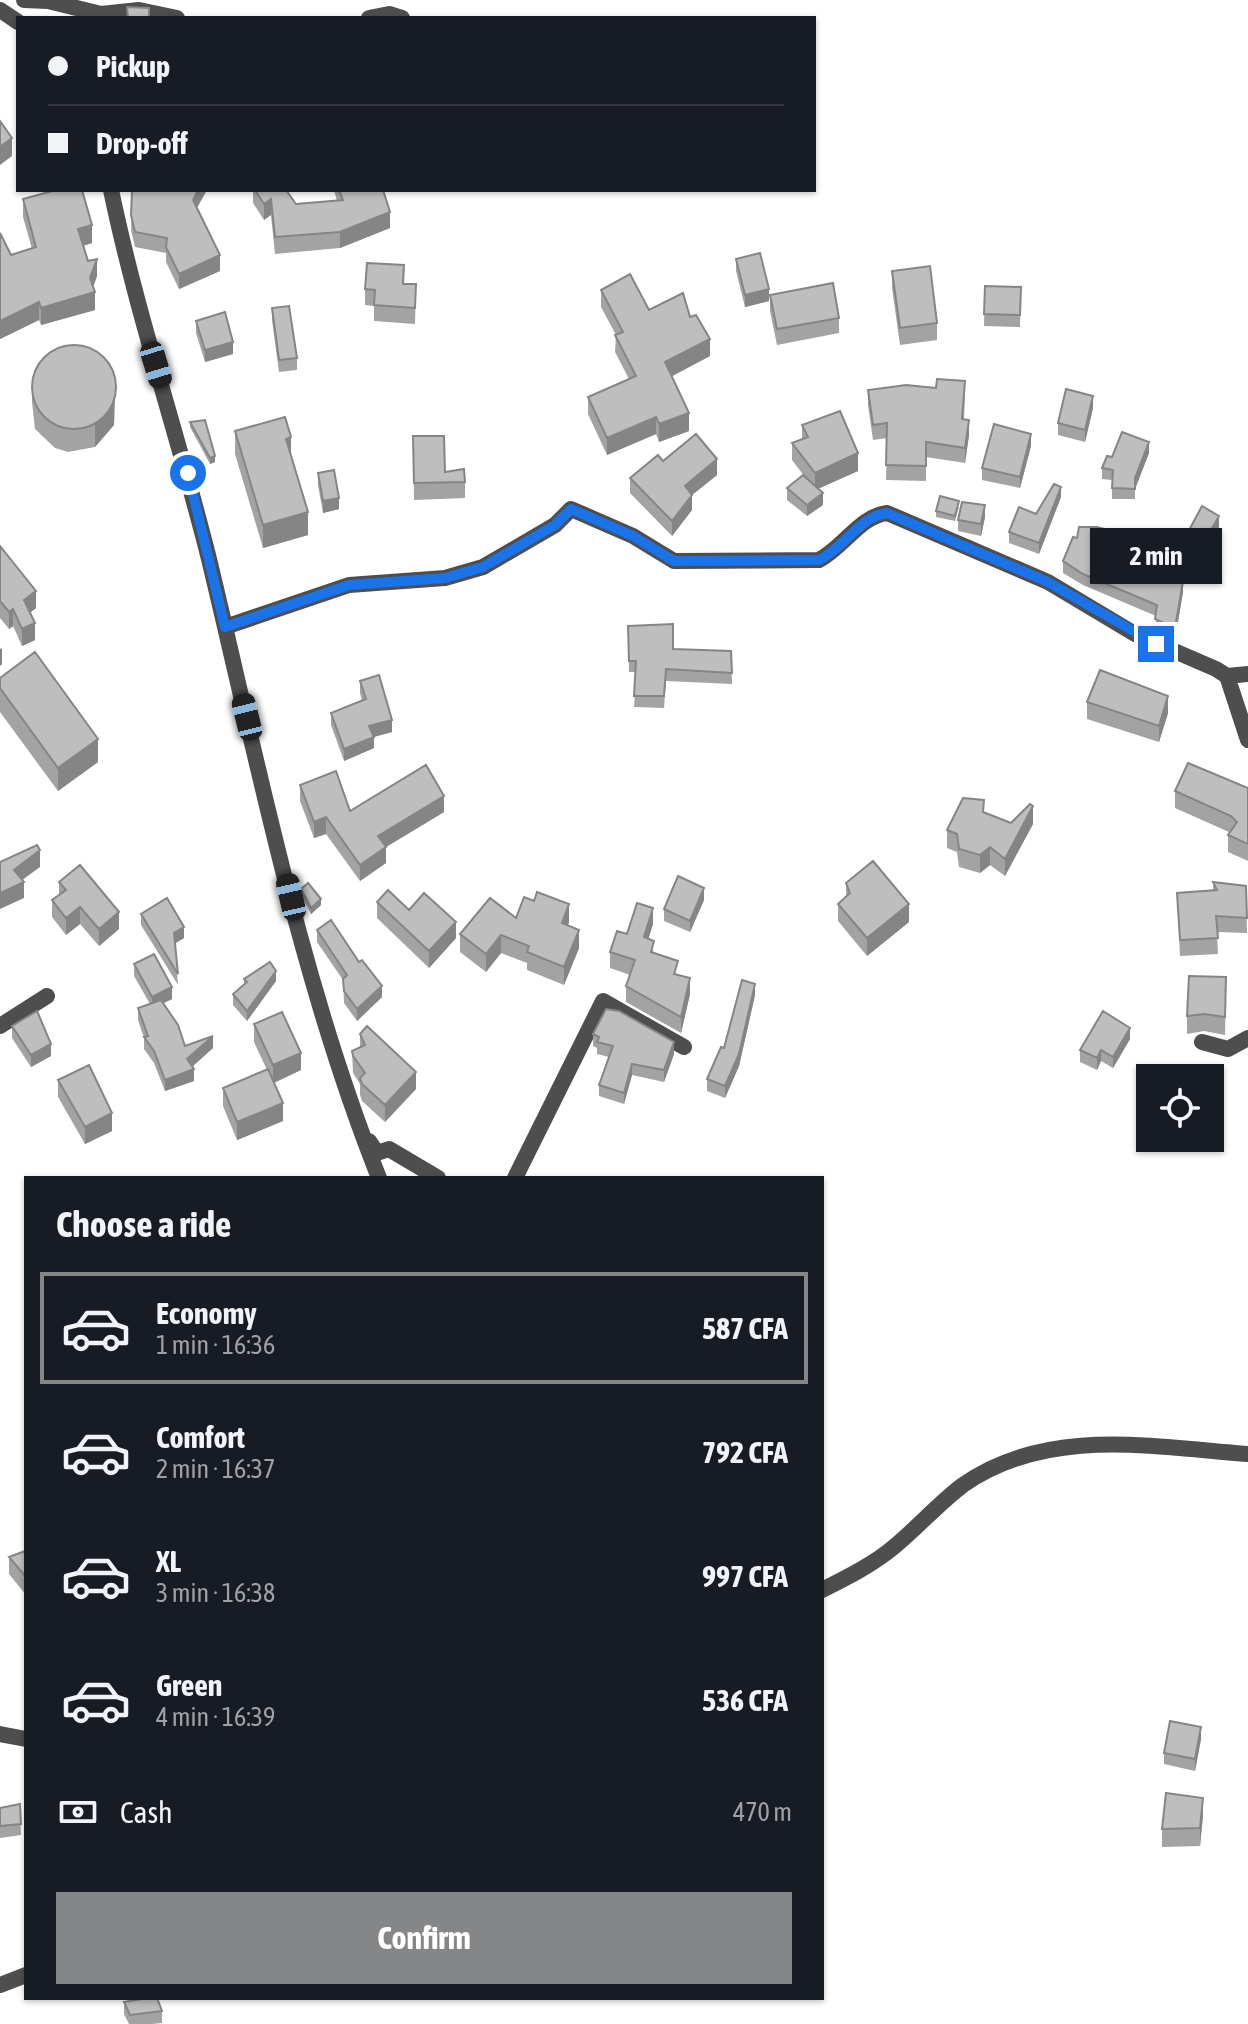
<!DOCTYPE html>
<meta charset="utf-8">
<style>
:root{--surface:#171b24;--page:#242831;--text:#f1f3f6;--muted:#9ea1a6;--line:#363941;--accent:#858687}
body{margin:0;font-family:"Asap Condensed",sans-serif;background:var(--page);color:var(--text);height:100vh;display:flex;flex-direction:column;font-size:30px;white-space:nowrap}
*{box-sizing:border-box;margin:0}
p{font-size:26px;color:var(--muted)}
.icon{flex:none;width:44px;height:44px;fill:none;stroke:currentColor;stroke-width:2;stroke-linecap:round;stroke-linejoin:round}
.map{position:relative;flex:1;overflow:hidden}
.details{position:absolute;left:24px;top:1176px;width:800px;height:824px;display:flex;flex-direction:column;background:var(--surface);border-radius:0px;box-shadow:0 2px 6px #0004}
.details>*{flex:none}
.top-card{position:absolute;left:16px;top:16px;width:800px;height:176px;border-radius:0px;box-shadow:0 2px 6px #0004;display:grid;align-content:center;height:176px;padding:0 32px;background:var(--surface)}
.buttons{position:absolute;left:1136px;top:1064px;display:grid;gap:16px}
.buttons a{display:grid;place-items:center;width:88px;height:88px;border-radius:0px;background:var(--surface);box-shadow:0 2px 6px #0004;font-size:40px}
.end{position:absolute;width:36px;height:36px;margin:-18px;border:10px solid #1a73e8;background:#fff;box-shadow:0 0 0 4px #fff}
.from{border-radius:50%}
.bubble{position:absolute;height:56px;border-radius:0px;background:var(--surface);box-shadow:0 2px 6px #0004;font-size:26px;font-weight:700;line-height:56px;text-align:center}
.car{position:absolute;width:24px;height:48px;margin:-24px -12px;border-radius:10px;box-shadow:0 0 6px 2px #0007;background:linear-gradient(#222 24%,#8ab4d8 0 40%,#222 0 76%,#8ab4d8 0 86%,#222 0)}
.top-card b{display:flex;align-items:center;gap:28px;height:76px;font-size:30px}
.top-card b+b{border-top:2px solid var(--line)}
.top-card i{width:20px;height:20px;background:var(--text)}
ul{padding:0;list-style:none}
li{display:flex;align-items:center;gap:24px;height:112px;margin:0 16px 12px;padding:0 16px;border:4px solid transparent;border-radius:0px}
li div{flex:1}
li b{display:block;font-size:30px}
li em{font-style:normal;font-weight:700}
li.active{border-color:var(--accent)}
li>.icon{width:72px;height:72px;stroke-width:1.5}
h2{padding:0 32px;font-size:36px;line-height:96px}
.pay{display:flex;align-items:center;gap:20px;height:88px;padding:0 32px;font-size:30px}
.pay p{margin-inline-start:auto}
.button{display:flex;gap:16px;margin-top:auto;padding:16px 32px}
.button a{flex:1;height:92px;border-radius:0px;background:var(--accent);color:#fff;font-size:32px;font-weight:700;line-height:92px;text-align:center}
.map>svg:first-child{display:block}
</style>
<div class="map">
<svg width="1248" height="2024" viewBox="0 0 1248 2024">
<rect width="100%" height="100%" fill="#fff"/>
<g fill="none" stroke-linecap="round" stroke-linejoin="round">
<!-- minor -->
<path stroke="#4e4e4e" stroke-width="16" d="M24,0l24,1 53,13 38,-4 38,8
M0,10l18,12
M369,18l20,-4 13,4
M111,190c26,125 67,245 98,369 50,208 91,420 170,619
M225,627l124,-42 96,-7 38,-11 72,-42 16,-16 62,27 41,25 145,-1c24,-12 41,-44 68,-47l161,69 87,52 81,35 11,7 21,64
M1227,676l21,-2
M0,1026l47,-30
M1202,1042l26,7 20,-11
M369,1141l8,12 12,-4 49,29
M515,1178l88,-177 81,46
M822,1590c24,-12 52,-26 73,-44 23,-19 44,-43 68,-61 84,-59 191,-38 285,-31
M0,1734l26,5
M0,1985l26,-10"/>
</g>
<!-- wall -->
<path fill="#a3a3a3" d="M132,190l65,18 23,63 -41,18 -13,-27v-9l-31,-6 -4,-17z
M253,190h33l10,14 41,-3 -3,-11h49l7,38 -50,20 -65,6 -4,-39 -7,5 -11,-17z
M23,199l69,44 -9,3 5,15 9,15 -4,11 2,23 -54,15 -2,-5 -39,19v-106l11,22 21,-6 -9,-32z
M736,259l33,42 -24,6 -9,-36z
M892,271l45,52v17l-37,5 -8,-57z
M404,284h12l-1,40 -41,-3v-15l-9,-1v-16z
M985,286l36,1 -1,40 -36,-1z
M601,290l48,20 41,7 20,39 -39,20 18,55 -30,11 -3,-8 -49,21 -19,-41v-17l41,-18 -14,-27 1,-17 -15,-28z
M770,295l69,23v15l-62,12 -7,-34z
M272,308l25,50v12l-18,2 -7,-52z
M196,321l37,33 -28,8 -9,-29z
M32,379l83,18 -1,28 -19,22 -27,5 -13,-4 -20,-19 -3,-27z
M868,390l97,6 -1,23 5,16 -4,28 -39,-6v24l-40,-1 1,-42 -14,2 -5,-35z
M1093,408l-8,34 -27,-7v-12z
M190,422l25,40 -5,2 -20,-37z
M802,425l56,46 -40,18 5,16 -16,11 -20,-16v-12l18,-11 -13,-17v-17l10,-4z
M235,431l73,104 -45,13 -28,-94z
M413,436l32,36 20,10v16l-51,2z
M1031,446l-11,42 -38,-8v-12z
M1149,453l-14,36v10h-23v-19l-10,-1v-11l10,-11z
M663,461l54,14 -25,20v15l-20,26 -42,-43v-15z
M318,473l21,36 -16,4 -5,-28z
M1061,497l-22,57 -30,-11v-11z
M959,507l-4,14 -19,-4v-6z
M985,517l-4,19 -23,-5v-11z
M1219,527l-14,26 -17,-9v-12z
M0,546l36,62 -6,5 5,27 -13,6 -9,-20 -4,3 -9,-11z
M1135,548l-3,5 29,25 22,14 -8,47 -20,-8 1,-15 -73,-31 -20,-12v-12z
M628,626l45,23 58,2 1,33 -66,-3 -2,27 -30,-1 2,-35h-7z
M0,678l98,84 -40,29 -58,-79z
M360,681l32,51 -18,5v11l-30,13 -13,-36v-12l31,-12 -2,-8z
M1087,702l81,11 -9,29 -72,-23z
M300,785l50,26 94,1 -58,35v16l-26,18 -34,-47 -12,4 -14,-37z
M1248,788v73l-20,-9v-17l1,-3 -54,-24v-17z
M984,813l27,10 22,1 -28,52 -15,-11 -10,8 -21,-6 -2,-15 -10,-4v-18z
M59,882l60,47 -20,17 -19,-22 -14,11 -14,-18v-17l7,-5z
M1213,882l33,4 1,47 -30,-1 1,22 -38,2 -3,-63 36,-3z
M846,883l63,39 -42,34 -29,-35v-17l8,-7z
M301,889l20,16 -10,9 -10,-19z
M704,900l-14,32 -26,-11v-12z
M377,902l32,8 47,28 -27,30 -52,-50z
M141,914l43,24 -9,5 3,42 -37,-60z
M516,918l53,4 -1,3 11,23 -15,37 -37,-15v-7l-26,-10 -15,19 -26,-20v-18z
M653,924l-5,15 6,14 24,22 12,19 -9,39 -55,-31v-16l4,-11 -20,-7v-16l17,-18z
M317,930l65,67 -25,24 -13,-18 -1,-23 -26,-38z
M134,964l38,35 -9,4 22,43 28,2 -21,19 2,14 -29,10 -11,-28 -10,-14v-11l-6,-18v-12l12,-4 -16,-28z
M244,979l32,2 -29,40 -14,-16v-11l11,-10z
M755,995l-16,71 -14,32 -18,-7v-12z
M1226,995l-1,40 -21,-4 -17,3v-18z
M254,1024l47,46 -27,13 9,38 -46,19 -14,-34v-18l44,-18 -13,-28z
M12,1026l39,30 -20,11 -19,-29z
M360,1034l56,55 -31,33 -23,-21 -2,-6v-11l-7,-11 -1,-22 8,-4z
M593,1034l81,20 -10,28 -32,-7 -8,29 -25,-8v-11l10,-28 -12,-3v-6l-4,-2z
M1130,1039l-17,29 -12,-7 -4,9 -17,-8v-12z
M58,1080l54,51 -27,13 -27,-47z
M26,1544v51l-17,-21v-17l16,-6z
M1201,1739l-6,32 -31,-7v-11z
M20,1804l1,31 -21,3v-30z
M1203,1815l-3,31 -38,1v-18z
M124,2002l38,9v12l-10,1h-23l-5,-10z"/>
<!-- shaded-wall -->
<path fill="#858585" d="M12,138v18l-12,9v-18z
M198,190h9l-14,25v-15z
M271,199v16l-7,5v-16z
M390,212v16l-50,20v-16z
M92,225v18l-14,4v-18z
M220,255v16l-41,18v-15z
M97,259v17l-6,17 4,-1v18l-54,15v-17l49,-30z
M769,289v12l-24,6v-12z
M39,302v18l-39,19v-18z
M710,339v17l-45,24v-18z
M233,342v12l-28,8v-12z
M115,374l-1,51 -19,22v-23z
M1093,396v12l-8,34v-12z
M689,413v18l-30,11v-18z
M656,417v17l-49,21v-17z
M969,420v15l-4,28v-15z
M1031,434v12l-11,42v-11z
M291,437v23l-5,-21z
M1149,442v11l-14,36v-11z
M858,453v18l-43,19v-17z
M215,456v6l-5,2v-6z
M717,459v16l-25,20v15l-20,26v-15l13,-35z
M1061,487v10l-22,57v-11z
M823,493v12l-16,11v-11z
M339,498v11l-16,4v-12z
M985,505v12l-4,19v-12z
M308,512v23l-45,13v-23z
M1219,516v11l-14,26v-12z
M1135,537v11l-7,15v-11z
M1183,581v11l-8,47v-11z
M36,591v17l-12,9v-17z
M13,609v17l-4,3v-17z
M35,623v17l-13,6v-17z
M2,648v16l-2,2v-17z
M1168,696v17l-9,29v-16z
M392,720v12l-23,6v-12z
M374,737v11l-30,13v-12z
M98,739v23l-40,29v-23z
M444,796v16l-58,35v16l-26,18v-16l18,-29z
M1033,806v18l-28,52v-17z
M326,817v17l-12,4v-16z
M990,847v18l-10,8v-18z
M40,850v17l-26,19v-16z
M24,882v16l-24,11v-16z
M704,888v12l-14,32v-11z
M321,899v6l-10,9v-6z
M569,904v18l-7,18v-17z
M909,904v18l-42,34v-18z
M80,907v17l-14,11v-17z
M653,908v16l-9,29v-16z
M119,912v17l-20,17v-17z
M456,922v16l-27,30v-17z
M184,927v11l-10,6v-11z
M579,930v18l-15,37v-18z
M501,935v18l-15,19v-18z
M276,971v10l-29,40v-10z
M690,978v16l-9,39v-16z
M755,984v11l-16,71 -14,32v-12z
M382,986v11l-25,24v-12z
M172,987v12l-20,10v-12z
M1130,1028v11l-17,29v-11z
M213,1036v12l-26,23v-12z
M674,1042v12l-10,28v-12z
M51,1044v12l-20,11v-12z
M1101,1050v11l-4,9v-12z
M301,1053v17l-28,13v-18z
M632,1064v11l-8,29v-11z
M194,1069v12l-29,10v-11z
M416,1072v17l-31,33v-17z
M283,1103v18l-46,19v-18z
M112,1113v18l-27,13v-17z
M1201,1727v12l-6,32v-12z
M1203,1798v17l-3,31v-18z"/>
<!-- building -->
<path fill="#bebebe" stroke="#858585" stroke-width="2" d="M127,7l22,1v10h-21z
M0,121l12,17 -12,9z
M56,190h26l10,35 -14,4 10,32 9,-2 -7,19 5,14 -54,16 -2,-6 -39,19v-88l11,22 25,-8 -13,-48z
M132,190h66l-5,10 27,55 -41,19 -13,-27 1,-9 -32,-6 -4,-17z
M255,190h31l10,14 47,-4 -4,-10h44l7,22 -50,20 -65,5 -4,-38 -7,5z
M760,253l9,36 -24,6 -9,-36z
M367,263l37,2 -1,19h13l-1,24 -41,-3 1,-15 -10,-1z
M930,266l7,57 -37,5 -8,-57z
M630,274l19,36 34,-17 7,24 6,-2 14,24 -45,23 24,51 -30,11 -3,-7 -49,21 -19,-41 48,-21 -21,-41 8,-3 -22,-42z
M833,283l6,35 -62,11 -7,-34z
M985,286l36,1 -1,28 -36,-1z
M289,306l8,52 -18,2 -7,-52z
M225,312l8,30 -28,8 -9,-29z
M32 387a42 42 0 1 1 84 0a42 42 0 1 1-84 0Z
M937,379l28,2 -3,38 7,1 -4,28 -39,-6v24l-40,-1 1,-42 -14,2 -5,-35 38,-5 30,3z
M1066,389l27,7 -8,34 -27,-7z
M840,411l18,42 -43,20 -23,-30 16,-6 -6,-12z
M285,417l6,20 -5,2 22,73 -45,13 -28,-94z
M205,420l10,36 -5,2 -20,-36z
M994,424l37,10 -11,43 -38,-9z
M1122,432l27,10 -14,36v11l-23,-1 1,-18 -11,-2 5,-12 5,1z
M696,434l21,25 -32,27 7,9 -20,26 -42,-43 28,-23 5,6z
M413,436h31l1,36 19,-3 1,13 -51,1z
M334,470l5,28 -16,3 -5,-28z
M803,475l20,18 -16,12 -20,-17z
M1054,484l7,3 -22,56 -30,-11 10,-25 17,7z
M940,496l19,5 -4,15 -19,-5z
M962,502l23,3 -4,19 -23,-4z
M1202,506l17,10 -14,25 -17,-9z
M1079,527h18l38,10 -7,15 21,7 -3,7 15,2 -2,10 24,3 -8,47 -20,-9 2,-14 -74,-31 -20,-13 10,-24 4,1z
M0,546l36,45 -12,9 11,23 -13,6 -9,-20 -4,3 -9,-11z
M673,624v25l58,2 1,22 -66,-4 -2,27h-30l2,-35h-7l-1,-35z
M35,652l63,87 -40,29 -58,-80v-10z
M1100,670l68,26 -9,30 -72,-24z
M379,675l13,45 -23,6 5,11 -30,12 -13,-36 35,-14 -6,-18z
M1188,763l60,25v56l-20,-9 9,-13 -6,-6 -56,-25z
M426,765l18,31 -66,40 8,11 -26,18 -34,-48 -12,5 -14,-37 36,-14 14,40z
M963,798l21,2 -1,12 28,11 19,-19 3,2 -28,53 -15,-12 -10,8 -21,-6 -2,-15 -10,-4z
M37,845l3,5 -26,20 10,12 -24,11v-31z
M873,861l36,43 -42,34 -29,-34 12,-11 -4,-10z
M80,865l39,47 -20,17 -19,-22 -14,11 -14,-18 14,-10 -7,-8z
M678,876l26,12 -14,33 -26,-12z
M1213,882l33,4 1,32 -31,-2 2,22 -38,2 -3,-47 40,-3z
M308,883l13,16 -10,9 -10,-19z
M388,890l21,20 15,-17 32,29 -27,29 -52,-49z
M537,892l32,12 -7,19 17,7 -15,37 -37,-15 2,-6 -28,-11 -15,19 -26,-20 30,-36 26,20 8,-21 10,4z
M167,898l17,29 -10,6 4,41 -37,-60z
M637,903l16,5 -9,29 10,4 -3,11 27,9 -4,13 16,4 -9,39 -55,-31 9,-26 -25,-8 7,-21 10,3z
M331,920l28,42 3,-2 20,26 -25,23 -13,-18 -1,-12 4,-4 -30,-45z
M154,954l18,33 -20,10 -18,-33z
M270,962l6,9 -29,40 -14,-17 14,-12 -3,-3z
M1189,976l37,1 -1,40 -21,-3 -17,2z
M742,980l13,4 -16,70 -14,32 -18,-7 14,-32 3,1z
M161,1000l17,25 7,21 28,-10 -26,23 7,10 -29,11 -11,-29 -10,-14 4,-1 -10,-28z
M606,1009l13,2 55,31 -10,28 -32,-6 -8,29 -25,-8 14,-39 -16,-4 2,-5 -6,-3z
M37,1011l14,33 -20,11 -19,-29z
M1103,1011l27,17 -17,29 -12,-7 -4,8 -17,-8z
M282,1012l19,41 -28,12 -19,-41z
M367,1026l49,46 -31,33 -23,-21 -2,-6 5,-5 -12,-17 -1,-5 13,-6 -5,-11z
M89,1065l23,48 -27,14 -27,-47z
M268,1069l15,34 -46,19 -14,-34z
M26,1544v33l-17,-20 16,-6z
M1170,1721l31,6 -6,32 -31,-6z
M1166,1793l37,5 -3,30 -38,1z
M20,1804l1,20 -21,2v-18z
M147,1998h10l5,13 -32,4 -6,-13z"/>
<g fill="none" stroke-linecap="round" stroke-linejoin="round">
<!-- route -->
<path stroke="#1a73e8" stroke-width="10" d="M188,473l37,154 124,-42 96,-7 38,-11 72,-42 16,-16 62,27 41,25 145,-1c24,-11 41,-44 68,-47l161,69 108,62"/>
</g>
</svg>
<div class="buttons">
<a><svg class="icon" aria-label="locate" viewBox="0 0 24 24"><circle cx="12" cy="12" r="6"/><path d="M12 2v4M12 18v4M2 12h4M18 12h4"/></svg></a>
</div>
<i class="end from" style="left:188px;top:473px"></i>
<i class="end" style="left:1156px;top:644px"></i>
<div class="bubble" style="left:1090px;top:528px;width:132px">2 min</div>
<i class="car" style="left:156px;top:365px;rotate:163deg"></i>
<i class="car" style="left:247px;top:717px;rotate:346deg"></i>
<i class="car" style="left:291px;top:897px;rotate:347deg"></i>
<div class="top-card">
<b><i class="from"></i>Pickup</b>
<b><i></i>Drop-off</b>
</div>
<section class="details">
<h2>Choose a ride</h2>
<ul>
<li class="active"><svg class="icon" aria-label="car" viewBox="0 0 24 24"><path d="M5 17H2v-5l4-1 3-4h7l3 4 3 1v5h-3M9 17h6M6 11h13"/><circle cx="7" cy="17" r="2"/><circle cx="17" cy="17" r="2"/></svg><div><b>Economy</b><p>1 min · 16:36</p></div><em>587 CFA</em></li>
<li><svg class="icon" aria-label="car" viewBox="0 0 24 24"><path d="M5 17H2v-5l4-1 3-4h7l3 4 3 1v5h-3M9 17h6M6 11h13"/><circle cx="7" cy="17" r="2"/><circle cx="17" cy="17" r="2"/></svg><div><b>Comfort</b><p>2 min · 16:37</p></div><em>792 CFA</em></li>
<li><svg class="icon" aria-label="car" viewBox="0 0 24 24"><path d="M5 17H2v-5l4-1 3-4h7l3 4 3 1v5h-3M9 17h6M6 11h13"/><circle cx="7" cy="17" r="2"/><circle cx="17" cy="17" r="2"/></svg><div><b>XL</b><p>3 min · 16:38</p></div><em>997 CFA</em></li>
<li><svg class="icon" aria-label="car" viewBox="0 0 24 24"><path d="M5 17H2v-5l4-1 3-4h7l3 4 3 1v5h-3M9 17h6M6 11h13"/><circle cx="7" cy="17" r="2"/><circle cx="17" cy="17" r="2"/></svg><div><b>Green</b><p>4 min · 16:39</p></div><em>536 CFA</em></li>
</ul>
<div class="pay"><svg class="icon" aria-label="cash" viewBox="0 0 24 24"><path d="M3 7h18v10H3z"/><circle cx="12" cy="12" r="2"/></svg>Cash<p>470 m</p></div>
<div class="button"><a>Confirm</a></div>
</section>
</div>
